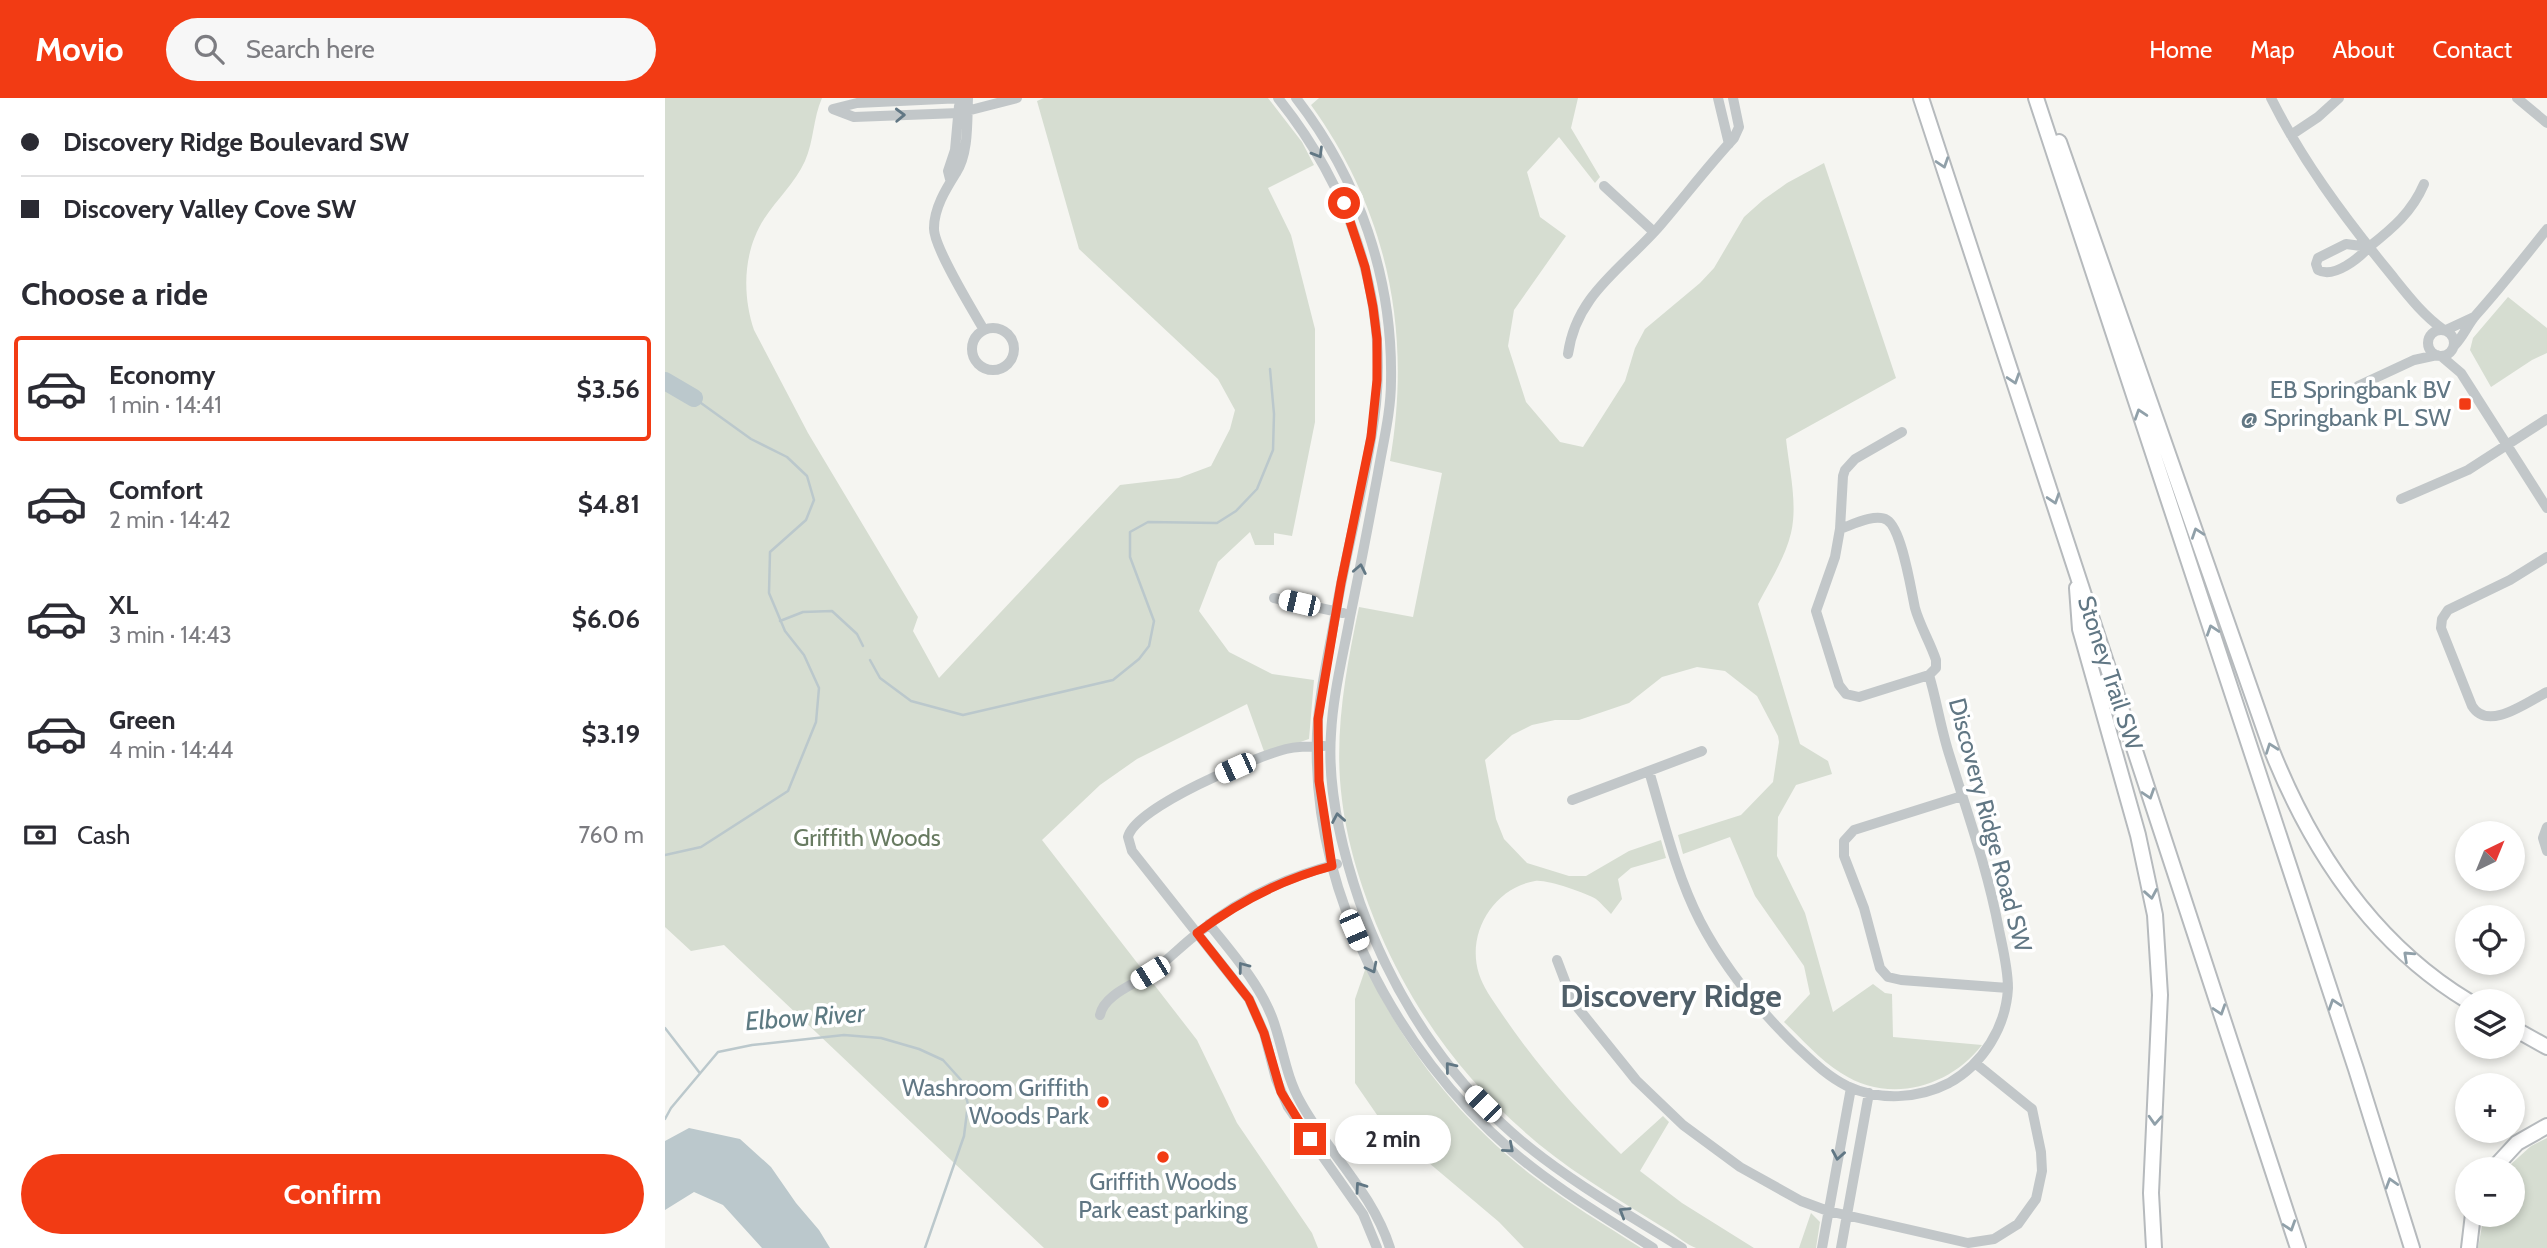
<!DOCTYPE html>
<meta charset="utf-8">
<style>
:root{--surface:#fff;--page:#f7f7f7;--text:#2b2b33;--muted:#7c7c81;--line:#e1e1e2;--accent:#f23b14}
body{margin:0;font-family:Cabin,sans-serif;background:var(--page);color:var(--text);height:100vh;display:flex;flex-direction:column;font-size:26px;white-space:nowrap}
*{box-sizing:border-box;margin:0}
p{font-size:23px;color:var(--muted)}
.icon{flex:none;width:38px;height:38px;fill:none;stroke:currentColor;stroke-width:2;stroke-linecap:round;stroke-linejoin:round}
.map{position:relative;flex:1;overflow:hidden}
.sheet{display:flex;flex-direction:column;background:var(--surface);width:665px}
.sheet>*{flex:none}
.banner{display:grid;align-content:center;height:154px;padding:0 21px;background:var(--surface)}
.needle{width:46px;rotate:43deg}
.controls{position:absolute;left:1790px;top:723px;display:grid;gap:14px}
.controls a{display:grid;place-items:center;width:70px;height:70px;border-radius:50%;background:var(--surface);box-shadow:0 4px 10px #0003;font-size:35px}
.end{position:absolute;width:32px;height:32px;margin:-16px;border:9px solid #f23b14;background:#fff;box-shadow:0 0 0 4px #fff}
.from{border-radius:50%}
.bubble{position:absolute;height:49px;border-radius:24px;background:var(--surface);box-shadow:0 4px 10px #0003;font-size:23px;font-weight:800;line-height:49px;text-align:center}
.car{position:absolute;width:21px;height:42px;margin:-21px -10px;border-radius:9px;box-shadow:0 0 5px 2px #0007;background:linear-gradient(#fff 24%,#345 0 40%,#fff 0 76%,#345 0 86%,#fff 0)}
.banner b{display:flex;align-items:center;gap:24px;height:66px;font-size:26px}
.banner b+b{border-top:2px solid var(--line)}
.banner i{width:18px;height:18px;background:var(--text)}
ul{padding:0;list-style:none}
li{display:flex;align-items:center;gap:21px;height:105px;margin:0 14px 10px;padding:0 7px;border:4px solid transparent;border-radius:7px}
li div{flex:1}
li b{display:block;font-size:26px}
li em{font-style:normal;font-weight:800}
li.current{border-color:var(--accent)}
li>.icon{width:63px;height:63px;stroke-width:1.5}
h2{padding:0 21px;font-size:32px;line-height:84px}
.pay{display:flex;align-items:center;gap:18px;height:77px;padding:0 21px;font-size:26px}
.pay p{margin-inline-start:auto}
.action{display:flex;gap:14px;margin-top:auto;padding:14px 21px}
.action a{flex:1;height:80px;border-radius:42px;background:var(--accent);color:#fff;font-size:28px;font-weight:800;line-height:80px;text-align:center}
header{display:flex;align-items:center;gap:42px;box-sizing:border-box;height:98px;padding:0 35px;background:var(--accent);color:#fff}
header strong{font-size:33px}
nav{display:flex;gap:38px;margin-inline-start:auto;font-size:24px}
.search{width:490px;height:63px;background:var(--page);display:flex;align-items:center;gap:18px;box-sizing:border-box;padding:0 24px;border-radius:38px;color:var(--muted);font-size:26px}
main{display:flex;flex:1;min-height:0}
.map>svg:first-child{display:block}
</style>
<header>
<strong>Movio</strong>
<div class="search"><svg class="icon" aria-label="search" viewBox="0 0 24 24"><circle cx="10" cy="10" r="6"/><path d="M15 15l6 6"/></svg>Search here</div>
<nav><a>Home</a><a>Map</a><a>About</a><a>Contact</a></nav>
</header>
<main>
<section class="sheet">
<div class="banner">
<b><i class="from"></i>Discovery Ridge Boulevard SW</b>
<b><i></i>Discovery Valley Cove SW</b>
</div>
<h2>Choose a ride</h2>
<ul>
<li class="current"><svg class="icon" aria-label="car" viewBox="0 0 24 24"><path d="M5 17H2v-5l4-1 3-4h7l3 4 3 1v5h-3M9 17h6M6 11h13"/><circle cx="7" cy="17" r="2"/><circle cx="17" cy="17" r="2"/></svg><div><b>Economy</b><p>1 min · 14:41</p></div><em>$3.56</em></li>
<li><svg class="icon" aria-label="car" viewBox="0 0 24 24"><path d="M5 17H2v-5l4-1 3-4h7l3 4 3 1v5h-3M9 17h6M6 11h13"/><circle cx="7" cy="17" r="2"/><circle cx="17" cy="17" r="2"/></svg><div><b>Comfort</b><p>2 min · 14:42</p></div><em>$4.81</em></li>
<li><svg class="icon" aria-label="car" viewBox="0 0 24 24"><path d="M5 17H2v-5l4-1 3-4h7l3 4 3 1v5h-3M9 17h6M6 11h13"/><circle cx="7" cy="17" r="2"/><circle cx="17" cy="17" r="2"/></svg><div><b>XL</b><p>3 min · 14:43</p></div><em>$6.06</em></li>
<li><svg class="icon" aria-label="car" viewBox="0 0 24 24"><path d="M5 17H2v-5l4-1 3-4h7l3 4 3 1v5h-3M9 17h6M6 11h13"/><circle cx="7" cy="17" r="2"/><circle cx="17" cy="17" r="2"/></svg><div><b>Green</b><p>4 min · 14:44</p></div><em>$3.19</em></li>
</ul>
<div class="pay"><svg class="icon" aria-label="cash" viewBox="0 0 24 24"><path d="M3 7h18v10H3z"/><circle cx="12" cy="12" r="2"/></svg>Cash<p>760 m</p></div>
<div class="action"><a>Confirm</a></div>
</section>
<div class="map">
<svg width="1882" height="1150" viewBox="0 0 1882 1150">
<rect width="100%" height="100%" fill="#f5f5f1"/>
<!-- green -->
<path fill="#d6ddd1" d="M0,0h157c-9,20 -8,43 -17,63 -10,22 -28,38 -41,58 -21,33 -22,75 -10,111l54,103 110,184 -5,14 26,47 181,-193 59,-7 32,-12 19,-37 5,-19 -17,-31 -139,-130 -42,-148 7,-3h224l34,44 12,23 -46,23 23,47 24,94v93l-23,114 -18,-3v12h-19l-5,-13 -32,30 -19,49 30,41 43,22 42,6 -5,59 -44,15 -18,-50 -110,55 -37,26 -58,55 155,200 40,83 75,110 6,15h-274l-320,-303 -33,6 -26,-24z
M654,0h259l-7,30 29,49 -5,6 -36,-46 -32,35 13,45 26,19 -52,74 -6,36 18,56 34,40 23,5 42,-66 10,-33 10,-19 55,-46 14,-15 30,-51 19,-17 24,-17 37,-20 72,215 -110,61c3,29 12,65 5,94 -6,25 -21,48 -33,71l42,140 28,17 4,13 -36,11 -18,32 -1,39 28,57 28,99 40,-28 12,9 7,1 1,43 89,8c-33,43 -94,59 -141,28 -21,-13 -39,-34 -57,-51l26,-28 -6,-28 -49,-70 -25,-59 -47,17 -5,-19 63,-20 32,-33 6,-40 -1,-6 -21,-40 -32,-25 -28,-4 -35,10 -33,26 -50,17h-24l-23,5 -20,10 -27,25 11,59 8,20 23,24 42,13h17l43,-25 32,-11 5,18 -35,10 -13,11 4,20 -11,15c-5,-5 -10,-11 -15,-15 -10,-6 -50,-20 -61,-18 -42,7 -69,53 -56,93 4,13 13,25 21,37 34,51 77,100 121,143l42,-38 6,6 -29,49 42,32 72,45c-13,0 -47,0 -58,0 -9,-3 -19,-12 -27,-17 -27,-17 -54,-33 -81,-51 -93,-61 -164,-145 -208,-247 -21,-50 -36,-99 -40,-153 -4,-58 7,-116 19,-173l54,10 29,-144 -52,-12c22,-129 -2,-249 -79,-356z
M1843,199l39,31v25l-15,7 -41,27 -21,-37 3,-12z
M701,869c39,83 95,154 168,210 34,26 71,48 107,71h-117l-25,-26 -115,-97 -29,-42v-84z
M1882,1040v110h-69l6,-33 29,-1v-45h-6l2,-3 22,-20z
M1146,1115l9,9 -4,26h-17z"/>
<!-- water -->
<path fill="#bbc8cc" d="M24,1030l51,11 31,28 25,36 23,27 11,18h-68l-39,-43 -29,-13 -29,18v-69z"/>
<g fill="none" stroke-linecap="round" stroke-linejoin="round">
<!-- stream -->
<path stroke="#bbc8cc" stroke-width="2.5" d="M115,523l23,-9 29,-1 25,23 6,12
M205,562l10,18 31,23 52,14 150,-35 26,-21 10,-13 5,-25 -24,-64v-25l18,-10 69,1 19,-12 21,-22 16,-39 1,-36 -4,-45
M0,757l36,-8 87,-56 28,-69 3,-34 -15,-33 -19,-24 -16,-38 1,-41 36,-32 8,-20 -7,-24 -20,-19 -36,-18 -57,-41
M0,930l34,44
M0,1021l6,-11 47,-56 34,-7 92,-10 37,3 38,11 24,11 18,20 7,24 -4,32 -39,112"/>
<!-- river -->
<path stroke="#bbc8cc" stroke-width="18" d="M0,283l29,17"/>
<defs>
<path id="highway" d="M1256,0l377,1150
M1371,0l320,971 56,179
M1394,44l213,609c40,100 102,193 196,250
M1412,490l3,41 58,206 17,80 5,80 -9,198 3,55
M1848,930l34,19
M1828,1071l24,-26 30,-17
M1804,1150l4,-34"/>
</defs>
<!-- highway casing -->
<use href="#highway" stroke="#b6babd" stroke-width="18"/>
<!-- minor -->
<path stroke="#c2c7c9" stroke-width="10" d="M303,0c-1,23 1,55 -12,75 -10,16 -22,35 -22,55 -1,18 39,83 50,102
M613,0c69,86 109,194 98,306 -8,69 -28,138 -40,207 -7,41 -17,81 -19,123 -6,157 78,316 195,417 43,37 93,66 141,97
M631,0c63,81 97,180 95,283 0,31 -8,62 -13,92 -9,48 -18,96 -28,144 -7,39 -17,77 -19,117 -4,57 11,116 29,169 36,100 97,191 183,255 44,33 92,61 139,90
M1053,0l11,46
M1606,0c31,62 71,116 114,169 19,23 35,46 59,63
M1852,0l30,25
M168,11l21,8 105,-4 58,-15
M168,11l24,-6 106,-5
M1626,37l27,-18 21,-19
M285,81l-2,-8 7,-21 4,-44
M939,88l50,46
M1681,146l23,3c-10,11 -35,32 -51,23l-2,-6 2,-6z
M1704,149c24,-19 43,-35 55,-63
M307 251a21 21 0 1 1 42 0a21 21 0 1 1-42 0Z
M1763 245a13 13 0 1 1 26 0a13 13 0 1 1-26 0Z
M1781,232l28,-13
M1789,248c9,-9 14,-22 22,-31 25,-28 48,-57 71,-86
M903,256c8,-58 52,-84 89,-125 26,-30 50,-62 77,-91l5,-11 -6,-29
M1776,258l20,17 86,135
M1693,288l56,-26 23,-5
M1736,401l67,-29 79,-51
M1175,431c12,-4 35,-16 47,-9 15,9 24,70 28,88 5,18 15,34 21,52v8l-7,7 -70,22 -13,-3 -7,-9 -23,-74 19,-54 5,-28 3,-53 2,-6 10,-11 47,-27
M1882,459l-37,23 -62,30 -6,9 -1,9 31,78c16,26 55,-4 75,-14
M609,500l69,15
M659,648c-12,0 -25,0 -38,3 -31,8 -151,58 -158,88l4,14 117,148 15,34 12,46 12,28 75,107 14,34
M984,673c15,51 27,103 51,150 25,48 59,89 97,126 15,14 30,29 50,39 32,15 71,13 102,-3 34,-19 57,-56 59,-95 0,-19 -5,-39 -9,-58 -11,-59 -31,-115 -49,-173 -9,-27 -13,-55 -21,-82
M1297,698l-108,34 -10,11v15l20,52 16,60 8,9 13,3 107,8
M907,702l130,-49
M1882,729l-4,11 4,13
M544,826c23,29 49,58 63,93 11,29 13,58 29,86 28,51 71,89 89,145
M892,862l11,29 10,19 58,72 47,45 57,42 61,34 27,10 140,32 26,-4 24,-15 18,-25 6,-28 -1,-19 -9,-43 -57,-46
M435,917c4,-20 33,-30 48,-40 18,-13 33,-29 50,-42 40,-33 88,-56 139,-69
M1157,1150l29,-160
M1176,1150l28,-155"/>
<!-- highway -->
<use href="#highway" stroke="#fff" stroke-width="14"/>
</g>
<!-- one-way arrows -->
<defs><path id="oneway-chevron" d="M-2-3.5L2.5 0L-2 3.5" fill="none" stroke-width="1.6" stroke-linecap="round" stroke-linejoin="round" transform="scale(1.75)"/></defs>
<g stroke="#617784">
<use href="#oneway-chevron" transform="translate(235 17) rotate(-2)"/>
<use href="#oneway-chevron" transform="translate(653 55) rotate(59)"/>
<use href="#oneway-chevron" transform="translate(695 471) rotate(-79)"/>
<use href="#oneway-chevron" transform="translate(673 720) rotate(-100)"/>
<use href="#oneway-chevron" transform="translate(578 869) rotate(-127)"/>
<use href="#oneway-chevron" transform="translate(707 870) rotate(63)"/>
<use href="#oneway-chevron" transform="translate(785 969) rotate(-129)"/>
<use href="#oneway-chevron" transform="translate(844 1050) rotate(41)"/>
<use href="#oneway-chevron" transform="translate(1173 1057) rotate(100)"/>
<use href="#oneway-chevron" transform="translate(695 1089) rotate(-125)"/>
<use href="#oneway-chevron" transform="translate(959 1114) rotate(-148)"/>
</g>
<g stroke="#90a0a9">
<use href="#oneway-chevron" transform="translate(1278 65) rotate(72)"/>
<use href="#oneway-chevron" transform="translate(1349 281) rotate(72)"/>
<use href="#oneway-chevron" transform="translate(1475 316) rotate(-108)"/>
<use href="#oneway-chevron" transform="translate(1389 401) rotate(72)"/>
<use href="#oneway-chevron" transform="translate(1532 435) rotate(-109)"/>
<use href="#oneway-chevron" transform="translate(1547 532) rotate(-108)"/>
<use href="#oneway-chevron" transform="translate(1606 650) rotate(-110)"/>
<use href="#oneway-chevron" transform="translate(1484 696) rotate(72)"/>
<use href="#oneway-chevron" transform="translate(1486 796) rotate(80)"/>
<use href="#oneway-chevron" transform="translate(1743 858) rotate(-137)"/>
<use href="#oneway-chevron" transform="translate(1669 906) rotate(-108)"/>
<use href="#oneway-chevron" transform="translate(1555 912) rotate(72)"/>
<use href="#oneway-chevron" transform="translate(1490 1022) rotate(93)"/>
<use href="#oneway-chevron" transform="translate(1726 1085) rotate(-107)"/>
<use href="#oneway-chevron" transform="translate(1625 1128) rotate(72)"/>
</g>
<g fill="none" stroke-linecap="round" stroke-linejoin="round">
<!-- route -->
<path stroke="#f23b14" stroke-width="9" d="M645,1041l-29,-47 -17,-59 -15,-34 -52,-66c41,-31 86,-54 135,-67l-13,-85 -1,-62 23,-136 30,-146 6,-57v-41l-4,-32 -8,-40 -21,-64"/>
</g>
<!-- markers -->
<g fill="#f23b14" stroke="#fff" stroke-width="2.5">
<rect x="1793" y="299" width="14" height="14" rx="3.5"/>
<circle cx="438" cy="1004" r="7"/>
<circle cx="498" cy="1059" r="7"/>
</g>
<g text-anchor="middle" stroke-width="7" stroke-linejoin="round" paint-order="stroke">
<!-- poi labels -->
<g font-size="24" fill="#617784" stroke="#fff" text-anchor="end">
<text x="1786" y="300">EB Springbank BV<tspan x="1786" dy="28">@ Springbank PL SW</tspan></text>
<text x="424" y="998">Washroom Griffith<tspan x="424" dy="28">Woods Park</tspan></text>
<text x="498" y="1092" text-anchor="middle">Griffith Woods<tspan x="498" dy="28">Park east parking</tspan></text>
</g>
<!-- street labels -->
<g font-size="24" fill="#617784" stroke="#fff">
<text transform="translate(1445 575) rotate(72)" y="8">Stoney Trail SW</text>
<text transform="translate(1325 727) rotate(75)" y="8">Discovery Ridge Road SW</text>
</g>
<!-- park labels -->
<g font-size="24" fill="#687b61" stroke="#fff">
<text x="202" y="748">Griffith Woods</text>
</g>
<!-- water labels -->
<g font-size="26" font-style="italic" fill="#5d7a82" stroke="#fff">
<text transform="translate(140 919) rotate(-4)" y="9">Elbow River</text>
</g>
<!-- district labels -->
<g font-size="32" font-weight="bold" fill="#505f69" stroke="#fff">
<text x="1006" y="909">Discovery Ridge</text>
</g>
</g>
</svg>
<div class="controls">
<a><svg class="needle" viewBox="-14 -14 28 28"><path d="M0-13l5 13h-10z" fill="#e53935"/><path d="M0 13l5-13h-10z" fill="#7c7c81"/></svg></a>
<a><svg class="icon" aria-label="locate" viewBox="0 0 24 24"><circle cx="12" cy="12" r="6"/><path d="M12 2v4M12 18v4M2 12h4M18 12h4"/></svg></a>
<a><svg class="icon" aria-label="layers" viewBox="0 0 24 24"><path d="M12 4l9 5-9 5-9-5zM3 14l9 5 9-5"/></svg></a>
<a>+</a>
<a>−</a>
</div>
<i class="end from" style="left:679px;top:105px"></i>
<i class="end" style="left:645px;top:1041px"></i>
<div class="bubble" style="left:670px;top:1017px;width:116px">2 min</div>
<i class="car" style="left:634px;top:505px;rotate:283deg"></i>
<i class="car" style="left:570px;top:670px;rotate:246deg"></i>
<i class="car" style="left:689px;top:832px;rotate:157deg"></i>
<i class="car" style="left:485px;top:875px;rotate:238deg"></i>
<i class="car" style="left:818px;top:1006px;rotate:315deg"></i>
</div>
</main>
